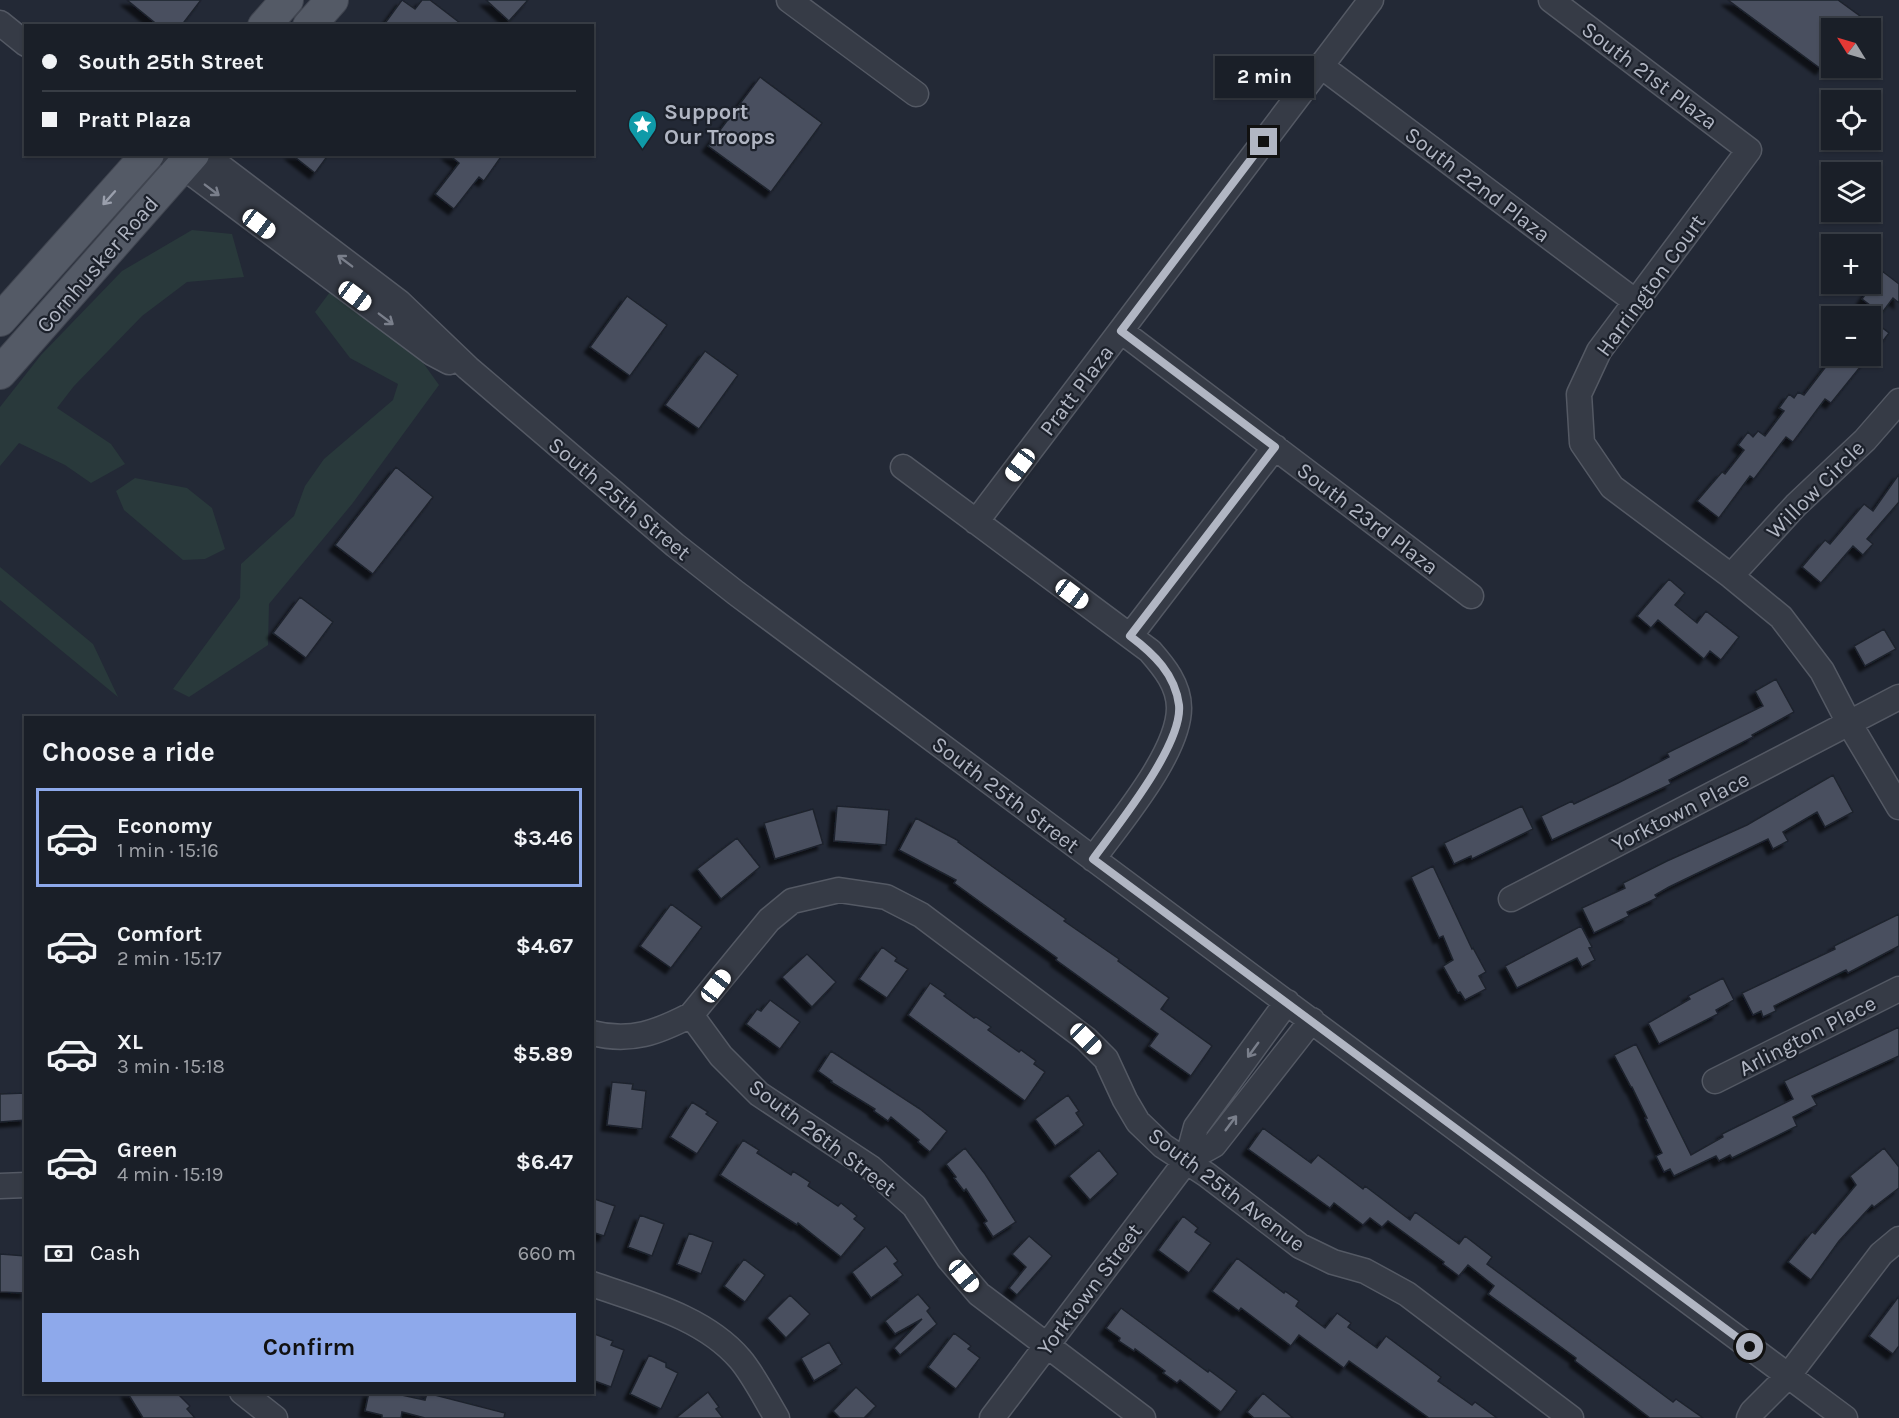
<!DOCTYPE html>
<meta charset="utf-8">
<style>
:root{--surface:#1a1f28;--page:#232730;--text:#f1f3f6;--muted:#9fa2a8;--line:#383d45;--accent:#8ea9eb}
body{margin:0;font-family:Karla,sans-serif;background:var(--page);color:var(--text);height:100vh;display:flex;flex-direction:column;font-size:22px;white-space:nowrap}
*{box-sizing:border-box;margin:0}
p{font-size:20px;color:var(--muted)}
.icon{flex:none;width:33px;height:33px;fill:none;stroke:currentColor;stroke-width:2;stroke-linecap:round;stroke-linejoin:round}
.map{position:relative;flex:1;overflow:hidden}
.drawer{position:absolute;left:24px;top:716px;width:570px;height:678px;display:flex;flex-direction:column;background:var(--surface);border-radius:0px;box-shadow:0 2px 4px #0004,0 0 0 2px var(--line)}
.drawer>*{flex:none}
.guide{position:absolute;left:24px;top:24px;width:570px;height:132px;border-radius:0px;box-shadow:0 2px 4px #0004,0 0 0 2px var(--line);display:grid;align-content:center;height:132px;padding:0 18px;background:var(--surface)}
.needle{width:39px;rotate:307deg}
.tools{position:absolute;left:1821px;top:18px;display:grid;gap:12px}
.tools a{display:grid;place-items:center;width:60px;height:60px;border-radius:0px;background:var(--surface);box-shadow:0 2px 4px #0004,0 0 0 2px var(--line);font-size:30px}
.end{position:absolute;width:27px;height:27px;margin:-14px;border:8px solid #b1b6c3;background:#111;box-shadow:0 0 0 3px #111}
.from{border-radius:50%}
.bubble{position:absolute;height:42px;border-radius:0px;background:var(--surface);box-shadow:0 2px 4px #0004,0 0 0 2px var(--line);font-size:20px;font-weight:700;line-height:42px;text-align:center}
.car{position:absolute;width:18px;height:36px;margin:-18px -9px;border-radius:8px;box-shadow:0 0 4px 2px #0007;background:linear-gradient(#fff 24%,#345 0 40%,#fff 0 76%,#345 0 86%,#fff 0)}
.guide b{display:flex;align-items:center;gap:21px;height:57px;font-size:22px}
.guide b+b{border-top:2px solid var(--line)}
.guide i{width:15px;height:15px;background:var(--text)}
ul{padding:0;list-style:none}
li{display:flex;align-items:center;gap:18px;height:99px;margin:0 12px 9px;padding:0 6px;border:3px solid transparent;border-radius:0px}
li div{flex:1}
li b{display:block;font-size:22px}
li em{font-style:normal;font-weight:700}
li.current{border-color:var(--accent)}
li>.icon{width:54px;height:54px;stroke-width:1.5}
h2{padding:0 18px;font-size:27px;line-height:72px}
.pay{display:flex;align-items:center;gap:15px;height:66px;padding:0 18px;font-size:22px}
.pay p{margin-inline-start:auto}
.primary-button{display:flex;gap:12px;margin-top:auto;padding:12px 18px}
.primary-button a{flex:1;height:69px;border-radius:0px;background:var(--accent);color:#111;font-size:24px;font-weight:700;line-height:69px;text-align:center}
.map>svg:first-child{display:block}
</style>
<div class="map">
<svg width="1899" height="1418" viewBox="0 0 1899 1418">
<defs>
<filter id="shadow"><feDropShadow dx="-5.5" dy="5.5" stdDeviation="1.5" flood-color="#0009"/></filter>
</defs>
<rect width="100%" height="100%" fill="#232936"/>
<!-- green -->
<path fill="#29393b" d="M192,230l40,4 12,43 -57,5 -45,34 -68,70 -17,22 54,36 14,20 -34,19 -26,-18 -46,-22 -19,23v-59l41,-52 81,-84z
M330,292l33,21 56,44 20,28 -87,119 -83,100 -1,41 -79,52 -16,-8 67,-91 1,-34 53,-48 11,-30 19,-27 69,-59 5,-16 -48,-26 -35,-46z
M135,478l52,10 25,20 13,41 -20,10 -22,1 -59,-50 -8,-19z
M0,567l93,77 25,53 -118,-97z"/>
<!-- building -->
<path fill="#4a505f" stroke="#1e232d" stroke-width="1.5" filter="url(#shadow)" d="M127,0h74l-20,26h-22z
M402,0l13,9 7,-9h8l34,26h-81z
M486,0h42l-19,21z
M1728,0h110l22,16 -9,12h-19v26l-11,15z
M760,77l62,46 -51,69 -63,-46z
M291,154h38l-14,19z
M448,154h55l-19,27 -5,-4 -25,32 -19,-15 24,-31z
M1882,271l17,13v19l-6,-5 -18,24 14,11 -19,25v-53l-8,-6z
M627,296l40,29 -37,51 -40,-29z
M705,351l33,24 -39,54 -34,-24z
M1834,356h35l-38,47 -6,-4 -32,43 -7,-5 -32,42 -4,-3 -31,42 -22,-17 25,-29 3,2 19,-24 -6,-5 10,-13 5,5 5,-6 7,5 19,-25 -5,-3 10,-14 5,4 4,-6 6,3z
M396,467l37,30 -60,77 -38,-29z
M1899,474v28l-32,37 6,5 -10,11 -10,-9 -32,37 -19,-16 23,-27 5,4 34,-40 9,7z
M1669,579l16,14 -10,12 22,18 9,-12 33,26 -18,23 -11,-9 -6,8 -46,-39 -7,8 -14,-12z
M300,597l33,25 -27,36 -33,-25z
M1884,629l12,20 -31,17 -11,-20z
M1776,679l18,33 -42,23 1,2 -84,43 2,4 -119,56 -11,-24 31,-15 2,3 44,-21 51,-26 -2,-4 96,-47 -8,-15z
M1833,775l20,37 -28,15 -8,-15 -34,20 5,9 -15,8 -5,-10 -99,48 -14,8 2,3 -30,14 2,4 -35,17 -12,-25 43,-20 -2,-5 44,-22 80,-36z
M837,806l52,4 -3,35 -52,-4z
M1522,806l11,23 -61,30 -1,-3 -17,8 -10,-21z
M813,809l10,35 -48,15 -11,-36z
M916,818l43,23 -1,1 108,77 -2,2 55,38 -1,2 51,37 -8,11 51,37 -21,30 -42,-30 9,-12 -102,-74 1,-2 -103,-75 2,-3 -57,-30z
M737,838l23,29 -39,32 -24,-30z
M1433,866l39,83 1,-1 13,24 -7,4 7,13 -21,11 -5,-8 -2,1 -15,-27 10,-6 -10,-24 -4,2 -28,-61z
M671,904l31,23 -31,41 -31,-22z
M1899,914v32l-51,27 -2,-3 -72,36 2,5 -13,6 -2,-6 -8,4 -11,-22 93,-44 -1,-3z
M1581,926l11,21 -3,1 6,12 -13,7 -5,-9 -60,30 -12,-22z
M882,947l15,11 -2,3 13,8 -21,29 -28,-19z
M807,954l29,28 -24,25 -30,-30z
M1723,978l11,22 -18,10 2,4 -59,30 -11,-21 42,-24 -2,-3z
M930,983l16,11 -2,2 30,22 2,-1 15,10 -3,3 31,22 2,-2 15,11 -2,3 11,8 -20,29 -117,-86z
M770,1000l30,22 -20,27 -34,-25 11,-15 4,2z
M1899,1027v29l-87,40 5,9 -24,12 4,9 -65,32 -2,-3 -11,6 -3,-5 -42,20 -4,-7 -6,3 -8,-16 6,-3 -17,-35h2l-15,-31h-1l-17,-32 22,-11 55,111 32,-18 -1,-3 71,-35 -9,-18z
M831,1051l89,58 27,22 -17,21 -12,-10 1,-2 -28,-23 -3,4 -14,-10 1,-2 -44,-27 1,-1 -14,-10z
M612,1082l21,2 -1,5 14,2 -4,38 -35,-4z
M26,1093v27l-26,2v-28z
M1068,1095l11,16 -3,2 8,12 -29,21 -20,-27z
M692,1102l16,10 -2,2 12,8 -21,32 -27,-17z
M1263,1128l48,35 7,-8 45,34 2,-3 45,34 5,-8 44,32 6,-8 27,21 -5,7 186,138 3,-3 27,19h-53l-75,-57 1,-3 -88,-64 6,-8 -26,-21 -9,11 -16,-12 1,-2 -56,-41 -6,6 -12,-9 -7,7 -29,-22 -4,5 -82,-59z
M743,1140l16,10 -2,3 34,22 2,-4 17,11 -2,4 30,20 3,-3 16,13 -3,3 11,9 -24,29 -43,-34 -1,2 -77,-50z
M965,1148l20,26 31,48 -23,15 -9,-14 3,-2 -21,-32 -2,2 -10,-13 2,-1 -10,-13z
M1884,1148l15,19v21l-25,19 -2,-2 -33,36 -28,39 -23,-18 24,-30 3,2 41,-49 -6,-9z
M1099,1150l19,24 -28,26 -21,-24z
M592,1198l23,8 -11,30 -12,-4z
M640,1215l24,9 -12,32 -24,-9z
M1183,1216l15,12 -3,4 16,11 -22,30 -31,-23z
M689,1233l24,9 -12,32 -24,-10z
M1029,1236l23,20 -35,39 -8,-7 17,-21 -14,-13z
M886,1246l12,15 -4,3 9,11 -32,23 -19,-26z
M0,1254l26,2v37l-26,-1z
M1237,1258l47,35 1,-2 14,10 -3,5 29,22 12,-15 14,10 -3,4 29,21 9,-12 55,41 -3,4 34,24 3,-3 22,16h-68l-80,-57 -5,7 -45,-33 -8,11 -50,-38 -2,3 -27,-20z
M744,1259l21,16 -20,27 -21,-16z
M918,1294l12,14 -3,3 10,13 -37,31 -6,-7 28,-29 -27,15 -10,-13z
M790,1295l20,19 -24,24 -19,-20z
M1899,1296v50l-6,8 -24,-18z
M1121,1308l87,64 1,-2 28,21 -16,21 -41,-32 -3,3 -14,-10 2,-2 -30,-22 -1,2 -15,-10 1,-3 -14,-10z
M592,1333l21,8 -2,4 13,5 -13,37 -19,-7z
M954,1333l17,13 -3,3 12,9 -24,31 -28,-22z
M829,1342l13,22 -28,17 -13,-23z
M649,1355l17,8v4l12,6 -17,36 -31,-15z
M856,1387l20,19 -12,12h-24l-7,-7z
M127,1392h49l14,14 -3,3 8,9h-52z
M369,1392h19l37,8 2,-7 78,20 -1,5h-79l-23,-6 -1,6h-19v-3l-17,-4z
M708,1392l11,15 -3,2 7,9h-47z
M1263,1393l30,25h-39l-7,-6z"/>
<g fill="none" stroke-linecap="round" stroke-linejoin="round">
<defs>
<path id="minor" d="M789,0l127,94
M1551,0l198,150 -150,201 -20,43 3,49 30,44 119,89 50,41 41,54 27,52 50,84
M0,23l26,21
M1321,66l315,236
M166,154l266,199 17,9
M204,154l195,148 69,66 207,177 61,48 1109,825
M1121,331l350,265
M903,467l247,184c14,16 29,34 29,57 0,45 -59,114 -86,151
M976,522l395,-522
M1731,576l65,-71 69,-65 34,-39
M1130,636l145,-189
M1511,899l388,-202
M691,1015l78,-95 23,-19 47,-11 47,7 35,18 165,124 20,20 19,41 13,22 25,24 44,29 93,71 33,16 32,9 42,23 164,124
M592,1033c39,10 66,-1 99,-18l30,41 38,38 112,74 43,38 35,53 30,35 164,124
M1715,1081l184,-92
M1187,1160l9,-33 91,-125
M0,1186l26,-1
M592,1284c51,18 112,33 148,75 13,15 26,41 37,59
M242,1392l33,26
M992,1418l195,-258 27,-15 98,-125
M1749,1418l3,-6 36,-36 93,-122 18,-15"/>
<path id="major" d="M264,26l23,-26
M309,26l23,-26
M0,320l148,-166
M0,373l193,-219"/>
</defs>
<!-- minor casing -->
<use href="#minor" stroke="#545964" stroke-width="27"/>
<!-- major casing -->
<use href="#major" stroke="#404550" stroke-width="34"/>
<!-- minor -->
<use href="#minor" stroke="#363b46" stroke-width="24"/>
<!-- major -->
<use href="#major" stroke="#545a66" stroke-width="32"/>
</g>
<!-- one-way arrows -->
<defs><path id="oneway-shaft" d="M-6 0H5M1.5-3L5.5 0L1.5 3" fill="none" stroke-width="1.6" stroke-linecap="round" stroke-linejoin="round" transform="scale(1.5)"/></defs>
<g stroke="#7a7f8b">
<use href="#oneway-shaft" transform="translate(212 190) rotate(37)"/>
<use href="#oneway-shaft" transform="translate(345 261) rotate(-143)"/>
<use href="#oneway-shaft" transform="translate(386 319) rotate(37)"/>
<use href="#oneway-shaft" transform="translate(1253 1050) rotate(126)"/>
<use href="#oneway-shaft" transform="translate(1231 1123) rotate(-53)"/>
</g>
<use stroke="#9a9fac" href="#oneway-shaft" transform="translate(109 198) rotate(132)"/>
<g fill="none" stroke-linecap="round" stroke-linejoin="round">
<!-- route -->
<path stroke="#b1b6c3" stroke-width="8" d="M1264,142l-143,189 154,116 -145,189c24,18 45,38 49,69 4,40 -62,121 -86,154l657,488"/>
</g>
<!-- icons -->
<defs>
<symbol id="sight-pin" viewBox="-11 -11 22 30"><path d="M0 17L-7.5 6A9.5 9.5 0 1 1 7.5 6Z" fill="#0f9aa8" stroke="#1c212b"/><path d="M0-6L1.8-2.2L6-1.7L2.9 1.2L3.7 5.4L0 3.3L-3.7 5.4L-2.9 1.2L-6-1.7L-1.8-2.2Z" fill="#fff"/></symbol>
</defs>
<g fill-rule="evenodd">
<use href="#sight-pin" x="626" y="108" width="33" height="45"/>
</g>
<g text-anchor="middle" stroke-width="4.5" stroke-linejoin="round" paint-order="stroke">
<!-- street labels -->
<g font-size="22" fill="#b1b6c3" stroke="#1c212b">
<text transform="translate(1650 75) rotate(37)" y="8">South 21st Plaza</text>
<text transform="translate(1478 184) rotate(37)" y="8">South 22nd Plaza</text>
<text transform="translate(97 264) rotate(-49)" y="8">Cornhusker Road</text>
<text transform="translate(1650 285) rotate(-54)" y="8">Harrington Court</text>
<text transform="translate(1076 390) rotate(-53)" y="8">Pratt Plaza</text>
<text transform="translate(1815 489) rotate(-45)" y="8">Willow Circle</text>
<text transform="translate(620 498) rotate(40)" y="8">South 25th Street</text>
<text transform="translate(1368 518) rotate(37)" y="8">South 23rd Plaza</text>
<text transform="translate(1006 794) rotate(37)" y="8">South 25th Street</text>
<text transform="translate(1680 811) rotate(-27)" y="8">Yorktown Place</text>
<text transform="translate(1807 1035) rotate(-27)" y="8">Arlington Place</text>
<text transform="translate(823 1137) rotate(37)" y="8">South 26th Street</text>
<text transform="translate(1227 1189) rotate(37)" y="8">South 25th Avenue</text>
<text transform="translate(1089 1289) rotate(-53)" y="8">Yorktown Street</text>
</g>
<!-- poi labels -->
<g font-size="22" font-weight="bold" fill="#b1b6c3" stroke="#1c212b" text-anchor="start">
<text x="664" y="119">Support<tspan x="664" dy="25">Our Troops</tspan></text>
</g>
</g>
</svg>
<div class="tools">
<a><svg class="needle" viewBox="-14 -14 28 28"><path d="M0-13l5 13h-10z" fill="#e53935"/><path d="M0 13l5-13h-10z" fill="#9fa2a8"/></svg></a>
<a><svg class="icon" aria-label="locate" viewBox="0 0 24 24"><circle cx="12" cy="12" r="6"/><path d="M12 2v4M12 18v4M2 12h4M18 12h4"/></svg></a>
<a><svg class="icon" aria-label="layers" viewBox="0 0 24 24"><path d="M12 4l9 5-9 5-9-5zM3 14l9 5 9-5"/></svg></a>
<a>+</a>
<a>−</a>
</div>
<i class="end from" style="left:1750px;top:1347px"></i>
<i class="end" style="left:1264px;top:142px"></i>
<div class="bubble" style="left:1215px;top:56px;width:99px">2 min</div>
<i class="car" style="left:259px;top:224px;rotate:127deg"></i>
<i class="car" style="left:355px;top:296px;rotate:127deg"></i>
<i class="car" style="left:1020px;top:465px;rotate:217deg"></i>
<i class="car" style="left:1072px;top:594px;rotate:127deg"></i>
<i class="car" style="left:716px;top:986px;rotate:38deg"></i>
<i class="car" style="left:1086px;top:1039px;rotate:135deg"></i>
<i class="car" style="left:964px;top:1276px;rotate:140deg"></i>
<div class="guide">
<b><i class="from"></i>South 25th Street</b>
<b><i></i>Pratt Plaza</b>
</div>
<section class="drawer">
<h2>Choose a ride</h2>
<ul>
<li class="current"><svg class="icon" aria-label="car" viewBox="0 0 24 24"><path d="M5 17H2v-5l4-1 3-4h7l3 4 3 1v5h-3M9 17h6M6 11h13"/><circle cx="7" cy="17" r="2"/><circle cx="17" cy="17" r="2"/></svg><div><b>Economy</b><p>1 min · 15:16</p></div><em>$3.46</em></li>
<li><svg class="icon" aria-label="car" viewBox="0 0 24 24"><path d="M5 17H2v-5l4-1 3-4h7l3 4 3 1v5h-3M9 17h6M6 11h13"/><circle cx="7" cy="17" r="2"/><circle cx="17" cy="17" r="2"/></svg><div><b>Comfort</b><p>2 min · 15:17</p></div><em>$4.67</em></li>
<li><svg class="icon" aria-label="car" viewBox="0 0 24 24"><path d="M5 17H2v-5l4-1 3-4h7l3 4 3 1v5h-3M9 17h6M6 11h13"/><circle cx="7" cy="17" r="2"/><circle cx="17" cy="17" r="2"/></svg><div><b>XL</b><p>3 min · 15:18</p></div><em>$5.89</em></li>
<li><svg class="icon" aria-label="car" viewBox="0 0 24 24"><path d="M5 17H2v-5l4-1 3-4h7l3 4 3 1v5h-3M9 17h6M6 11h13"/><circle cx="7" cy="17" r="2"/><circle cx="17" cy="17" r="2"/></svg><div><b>Green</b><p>4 min · 15:19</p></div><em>$6.47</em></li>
</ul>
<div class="pay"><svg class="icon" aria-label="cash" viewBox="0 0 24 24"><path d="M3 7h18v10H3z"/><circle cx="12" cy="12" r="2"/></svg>Cash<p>660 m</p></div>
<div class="primary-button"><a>Confirm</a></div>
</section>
</div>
